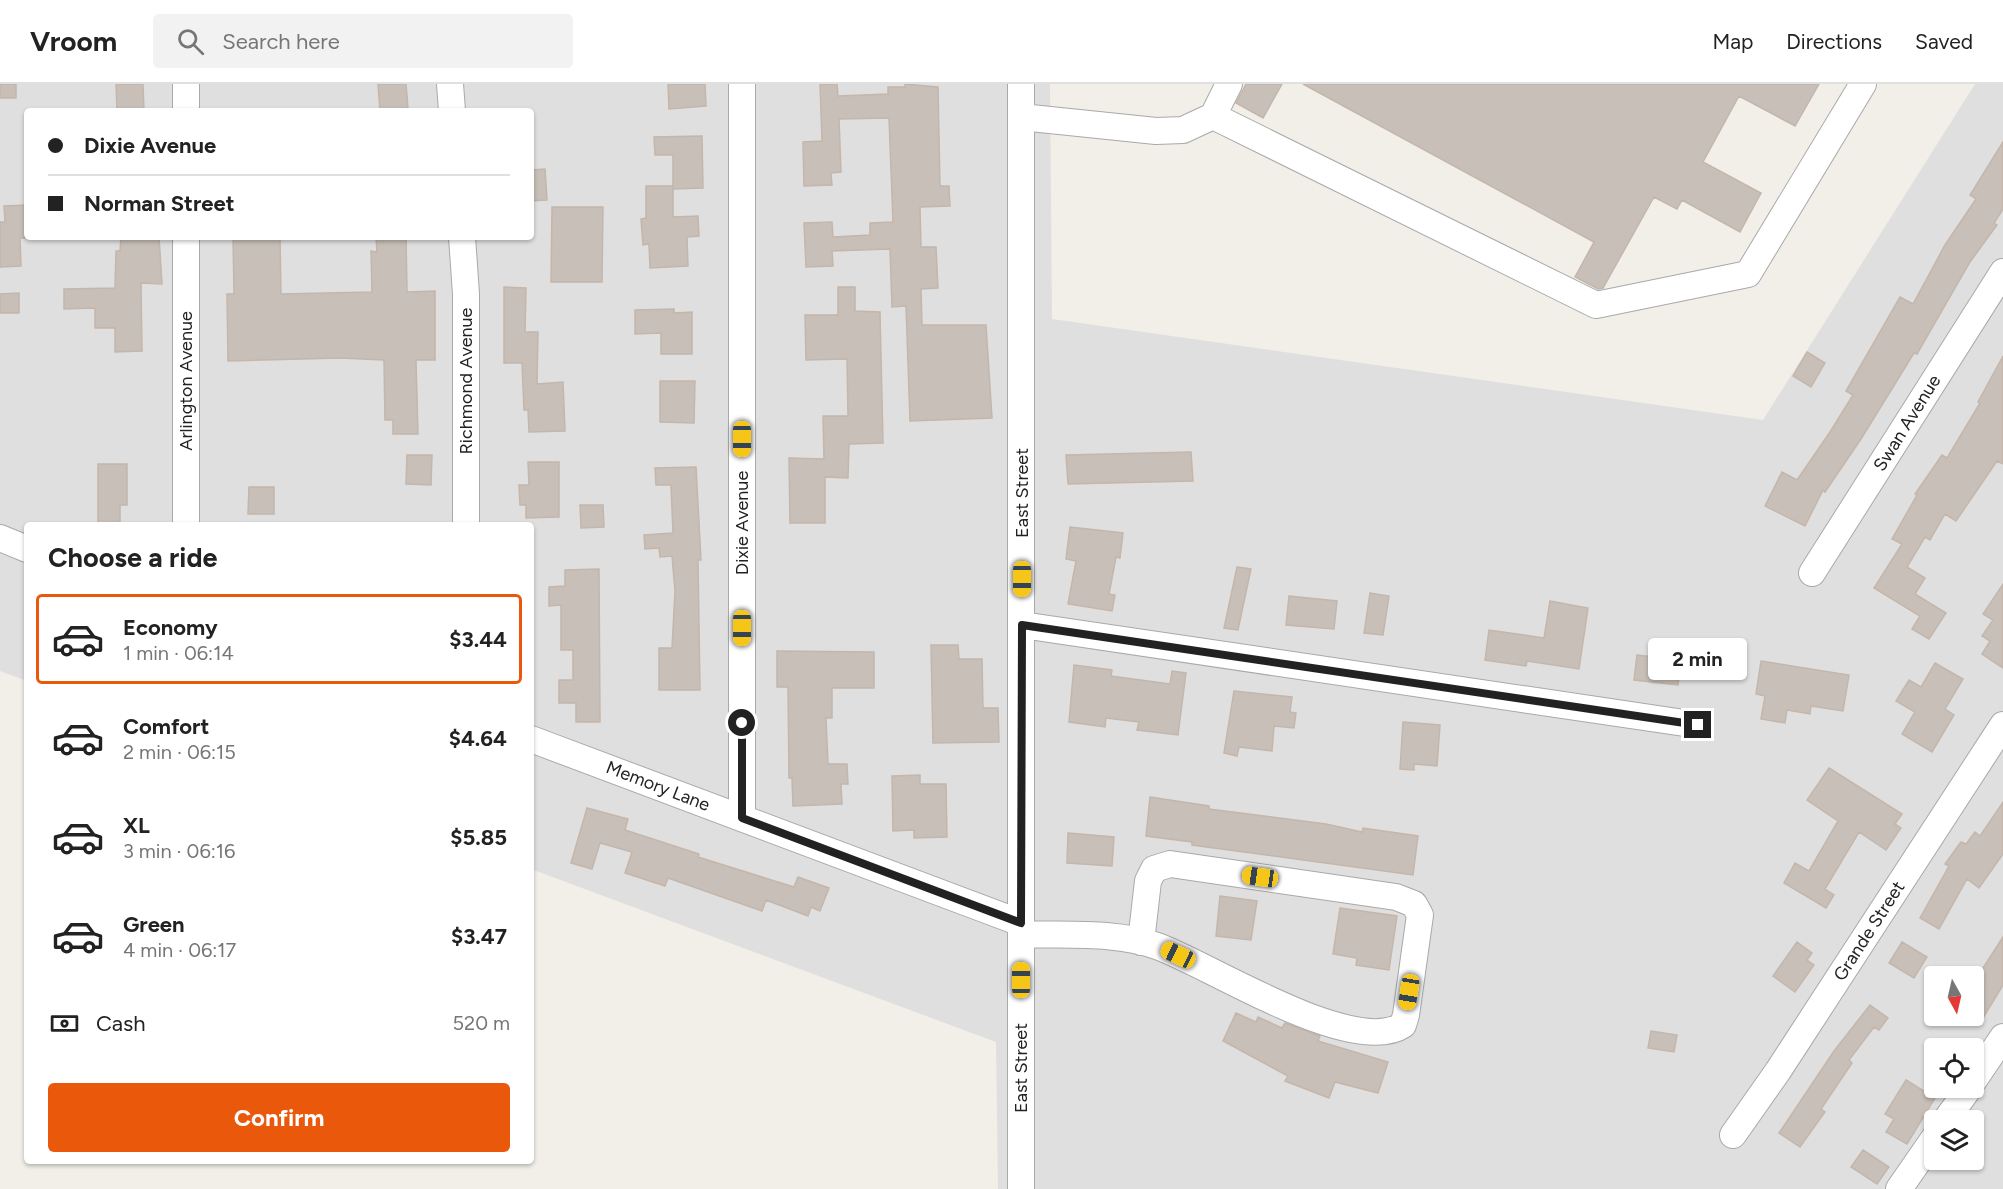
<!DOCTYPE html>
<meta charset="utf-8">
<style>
:root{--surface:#fff;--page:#f2f2f2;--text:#222;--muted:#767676;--line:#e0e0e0;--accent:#ea580c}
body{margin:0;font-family:Figtree,sans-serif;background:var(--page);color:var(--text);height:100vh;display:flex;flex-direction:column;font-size:22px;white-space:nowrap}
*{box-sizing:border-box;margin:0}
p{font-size:20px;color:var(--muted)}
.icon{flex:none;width:33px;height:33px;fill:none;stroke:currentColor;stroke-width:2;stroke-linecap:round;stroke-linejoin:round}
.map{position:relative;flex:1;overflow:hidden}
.panel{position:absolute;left:24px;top:438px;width:510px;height:642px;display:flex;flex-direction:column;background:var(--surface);border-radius:6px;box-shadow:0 2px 4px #0004}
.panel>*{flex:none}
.top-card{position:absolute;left:24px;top:24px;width:510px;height:132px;border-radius:6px;box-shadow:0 2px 4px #0004;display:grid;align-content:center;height:132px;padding:0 24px;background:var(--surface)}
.needle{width:39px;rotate:172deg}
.tools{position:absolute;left:1924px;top:882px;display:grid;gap:12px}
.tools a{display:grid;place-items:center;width:60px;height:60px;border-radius:6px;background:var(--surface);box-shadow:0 2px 4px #0004;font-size:30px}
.end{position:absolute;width:27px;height:27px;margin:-14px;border:8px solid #222;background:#fff;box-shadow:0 0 0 3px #fff}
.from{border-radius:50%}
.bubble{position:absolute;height:42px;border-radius:6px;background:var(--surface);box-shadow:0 2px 4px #0004;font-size:20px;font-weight:700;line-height:42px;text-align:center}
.car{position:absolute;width:18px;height:36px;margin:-18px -9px;border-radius:8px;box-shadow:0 0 4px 2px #0007;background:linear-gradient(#f5c518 24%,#345 0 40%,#f5c518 0 76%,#345 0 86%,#f5c518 0)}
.top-card b{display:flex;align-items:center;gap:21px;height:57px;font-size:22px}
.top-card b+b{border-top:2px solid var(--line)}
.top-card i{width:15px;height:15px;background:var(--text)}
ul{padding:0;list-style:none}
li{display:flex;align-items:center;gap:18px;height:90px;margin:0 12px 9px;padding:0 12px;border:3px solid transparent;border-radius:6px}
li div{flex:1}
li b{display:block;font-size:22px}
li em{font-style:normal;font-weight:700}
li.current{border-color:var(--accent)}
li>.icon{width:54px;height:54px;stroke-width:1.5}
h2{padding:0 24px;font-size:27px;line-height:72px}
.pay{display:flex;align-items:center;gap:15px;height:66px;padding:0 24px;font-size:22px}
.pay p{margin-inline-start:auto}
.action{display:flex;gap:12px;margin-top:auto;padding:12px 24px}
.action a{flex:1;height:69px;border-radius:6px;background:var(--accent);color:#fff;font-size:24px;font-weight:700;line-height:69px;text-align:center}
header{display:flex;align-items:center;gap:36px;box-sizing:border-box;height:84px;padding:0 30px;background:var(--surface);border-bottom:2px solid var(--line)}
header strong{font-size:28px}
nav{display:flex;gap:33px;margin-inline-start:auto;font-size:21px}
.search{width:420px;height:54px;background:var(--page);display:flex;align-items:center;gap:15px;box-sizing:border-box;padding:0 21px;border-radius:6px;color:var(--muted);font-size:22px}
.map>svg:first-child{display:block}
</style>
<header>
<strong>Vroom</strong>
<div class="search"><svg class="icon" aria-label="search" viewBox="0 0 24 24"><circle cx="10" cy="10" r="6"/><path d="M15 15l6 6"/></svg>Search here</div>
<nav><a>Map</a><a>Directions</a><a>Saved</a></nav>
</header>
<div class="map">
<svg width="2003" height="1105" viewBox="0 0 2003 1105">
<rect width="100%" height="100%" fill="#f2efe9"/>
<!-- residential -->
<path fill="#e0dfdf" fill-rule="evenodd" d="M0,0h1050l2,235 711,101 212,-336h28v1105h-1005l-2,-147 -465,-173v-344h-504v156l-27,-10zM27,27h504v126h-504zM1935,892h39v40h-39zM1935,964h39v40h-39zM1935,1036h39v40h-39z"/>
<!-- building -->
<path fill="#c7bfb8" stroke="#c4b6ab" stroke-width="1.5" d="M0,0h16v14h-16z
M116,0h27l1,27h-27z
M378,0h28l2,24 -28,3z
M668,0h37l1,22 -37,3z
M820,0h17l1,12 50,-2v-7h17v-3l33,3 2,99h9l1,20 -30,1 1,40h15l2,41 -17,1 1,36h64l6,93 -82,3 -4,-115 -14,1 -2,-58 -58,2 1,15 -27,1 -2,-44 28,-1 1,15 37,-2v-12l23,-1 -4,-104 -50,1 2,53 -10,1 1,12 -28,1 -1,-44 19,-1z
M1246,0h36l-19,34 -27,-15z
M1303,0h516l-24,42 -56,-30 -36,66 58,31 -21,39 -58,-32 -5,9 -23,-12 -51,91 -5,1 -23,-12 19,-35z
M702,52l1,52 -30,1v-34h-18l-1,-18z
M2003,58v67l-9,14 3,2 -27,37 -53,92 -3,-1 -53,86 -36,53 -2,-2 -18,36 -40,-20 17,-34 15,8 33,-48 23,-37 -7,-4 54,-94 13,7 32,-59 31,-46 -6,-4z
M545,85l2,31 -16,1v-31z
M646,102h27v31l25,-1 1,20 -12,1 1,29 -38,2 -1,-24 -6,1 -2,-26 5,-1z
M27,121v33h-7l1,28 -21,1v-45h5l-1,-16z
M552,123h51l-1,75h-51z
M121,153h38l3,47 -21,-1 1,68 -27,1v-24h-20v-20l-31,1v-20l51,-1 1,-37h4z
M233,153h47l1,57 91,-2 -1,-41 6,1 -1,-15h30l1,55 28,-1v69h-19l2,74h-25v-14h-8l-1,-60 -44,-2 -112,3 -1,-67h7z
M504,203l22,1 -1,44h13l-1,52 26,-2 2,49 -36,1 -1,-22h-4l-2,-47h-18z
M838,203h17v24l25,1 3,131 -34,1 -1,34 -23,-1v46h-35l-1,-65 35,1 -1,-43h25l-1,-57 -41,1 -1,-45h33z
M19,209v20h-19v-19z
M674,225v4l18,-1v42h-31v-21l-26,1v-24z
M1807,268l18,11 -14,24 -18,-11z
M2003,272v108l-6,-3 -41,60 -11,-7 -15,26 -5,-3 -18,30 18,11 -10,16 31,19 -17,26 -17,-10 8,-13 -46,-28 28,-44 -10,-5 25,-44 -2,-1 27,-39 5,3 33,-55 -2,-1z
M660,297h35l-1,42 -34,-1z
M1191,368l2,29 -125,3 -2,-29z
M407,371h25l-1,30 -25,-1z
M528,378h31v55l-33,1v-13h-6l-1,-20h10z
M98,380h29v41h-7v20h-22z
M696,383l5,93h-3l2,130h-41v-42h13l3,-57 -3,-35 -12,1 -1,-9 -14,1 -1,-14 29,-2 -2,-48h-15l-1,-17z
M249,403h25v27h-26z
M580,421h23l1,22 -23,1z
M1070,443l53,6 -3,25 -4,-1 -7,37 6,1 -3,16 -44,-7 8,-43 -10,-2z
M1237,483l14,2 -13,61 -14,-2z
M599,485l1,153h-24v-19h-17v-23h14v-30h-12v-45l-12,1v-19l16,-1v-16z
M2003,500v84l-21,-14 8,-13 -8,-5 11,-16 -10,-6z
M1370,509l19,3 -6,39 -19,-2z
M1289,512l48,5 -3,28 -48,-4z
M1550,517l38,7 -9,61 -52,-8 -1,5 -41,-6 4,-30 55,8z
M931,561h27l1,14h23l1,49h15l1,34 -66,1z
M777,567l97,1v36h-42v30h-6l2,46h19l1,20h-7l1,20 -49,2 -1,-28h-3l-1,-91h-11z
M1637,571l44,5 -3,25 -44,-5z
M1761,577l88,14 -6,36 -32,-5 -1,8 -23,-4 -2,13 -24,-4 4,-23 -9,-2z
M1935,579l28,16 -18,30 9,6 -22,37 -30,-18 13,-22 -19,-11 13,-21 12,7z
M1074,581l38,5 -1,6 59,8 2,-13 14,2 -8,62 -41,-5 2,-8 -33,-4 -1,9 -36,-5z
M1234,607l58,6 -2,15 6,1 -2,15 -20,-2 -2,25 -33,-4 -2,9 -13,-3z
M1403,638l37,3 -3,41 -23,-2v6l-14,-1z
M1829,684l73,46 -7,10 6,4 -15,22 -27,-18 -34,57 9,6 -8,13 -42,-25 11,-20 14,8 29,-50 -31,-21z
M920,691v9h26l1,53 -33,1v-8l-21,1 -1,-55z
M1150,713l59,9v3l117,15 36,8 1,-4 55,8 -5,39 -221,-30v-3l-46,-6z
M2003,718v52l-24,34 -12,-9 -28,50 -19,-11 29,-52 -4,-2 16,-22 5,2 9,-12 5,4z
M587,724l41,11 -3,11 74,24 -1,3 96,30 4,-10 31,11 -9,23 -9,-4 -3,9 -42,-16 -4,11 -94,-33 -3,8 -40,-13 7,-21 -32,-9 -8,26 -21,-6z
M1068,749l46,4 -2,29 -45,-3z
M1220,812l37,5 -6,39 -35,-4z
M1340,824l57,8 -8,54 -33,-5 1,-7 -24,-4z
M2003,853v48l-20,33 -9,-5v-31z
M1797,858l15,11 -5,7 7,5 -19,27 -22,-16z
M1902,858l25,15 -13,21 -25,-15z
M1870,921l18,13 -9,12 -5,-3 -25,33 3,3 -31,46 4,3 -25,35 -21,-14 55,-82z
M1236,929l20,9 2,-5 24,11 3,-5 35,13 -2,5 70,21 -10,31 -43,-11 -6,16 -44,-17 3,-5 -65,-35z
M1651,947l26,4 -3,17 -26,-4z
M1906,996l29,18 -28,46 -21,-12 8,-13 -9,-5z
M1863,1066l26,17 -12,17 -26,-17z"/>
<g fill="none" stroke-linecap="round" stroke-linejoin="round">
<defs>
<path id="minor" d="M450,0l2,27
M1229,0l-16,32 383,189 152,-31 115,-190
M186,27v-27
M1021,33l135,14 27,-1 30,-14
M462,153l4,57v231
M186,441v-288
M0,454l27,11
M1812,489l191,-301
M1022,541l676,100
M531,655l490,184
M742,734v-734
M1021,850c44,2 95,-3 136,12 53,19 196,112 246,79l3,-10 14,-100 -6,-11 -18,-7 -226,-33 -16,5 -6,12 -7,61
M1974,996l29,-43
M1946,1036l23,-32
M1733,1051l45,-64 225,-346
M1021,1105v-1105
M1899,1105l36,-52"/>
</defs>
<!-- minor casing -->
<use href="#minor" stroke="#a9a9a9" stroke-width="28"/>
<!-- minor -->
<use href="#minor" stroke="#fff" stroke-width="26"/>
</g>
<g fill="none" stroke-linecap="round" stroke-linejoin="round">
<!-- route -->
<path stroke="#222" stroke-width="8" d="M742,639v95l279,105 1,-298 676,100"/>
</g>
<g text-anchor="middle" stroke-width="4.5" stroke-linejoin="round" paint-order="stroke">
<!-- street labels -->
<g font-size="18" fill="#222" stroke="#fff">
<text transform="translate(186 297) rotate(-90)" y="6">Arlington Avenue</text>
<text transform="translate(466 297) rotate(-90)" y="6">Richmond Avenue</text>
<text transform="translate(1907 339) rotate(-58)" y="6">Swan Avenue</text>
<text transform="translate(1022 409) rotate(-90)" y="6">East Street</text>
<text transform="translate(742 439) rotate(-90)" y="6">Dixie Avenue</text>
<text transform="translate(658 702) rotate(21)" y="6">Memory Lane</text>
<text transform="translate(1869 847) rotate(-57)" y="6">Grande Street</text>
<text transform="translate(1021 984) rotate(-90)" y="6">East Street</text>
</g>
</g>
</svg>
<div class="tools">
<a><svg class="needle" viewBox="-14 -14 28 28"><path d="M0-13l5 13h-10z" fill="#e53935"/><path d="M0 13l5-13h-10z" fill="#767676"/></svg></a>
<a><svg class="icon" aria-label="locate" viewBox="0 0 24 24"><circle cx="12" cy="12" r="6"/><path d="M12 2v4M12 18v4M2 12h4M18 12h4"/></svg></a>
<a><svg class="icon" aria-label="layers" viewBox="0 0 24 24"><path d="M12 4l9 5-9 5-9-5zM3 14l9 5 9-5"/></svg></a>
</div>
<i class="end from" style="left:742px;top:639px"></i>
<i class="end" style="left:1698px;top:641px"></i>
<div class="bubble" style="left:1648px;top:554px;width:99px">2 min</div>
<i class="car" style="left:742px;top:355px;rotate:180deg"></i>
<i class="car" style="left:1022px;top:495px;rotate:180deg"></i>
<i class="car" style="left:742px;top:544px;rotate:180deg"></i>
<i class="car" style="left:1260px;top:793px;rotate:278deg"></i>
<i class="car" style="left:1178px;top:871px;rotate:295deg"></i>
<i class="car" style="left:1021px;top:896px;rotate:0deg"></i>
<i class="car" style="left:1409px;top:908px;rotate:189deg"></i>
<div class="top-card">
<b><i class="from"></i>Dixie Avenue</b>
<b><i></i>Norman Street</b>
</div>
<section class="panel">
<h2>Choose a ride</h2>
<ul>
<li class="current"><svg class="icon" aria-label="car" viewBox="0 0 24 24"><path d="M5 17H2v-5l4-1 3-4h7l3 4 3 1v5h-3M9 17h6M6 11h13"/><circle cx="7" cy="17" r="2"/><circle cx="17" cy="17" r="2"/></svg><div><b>Economy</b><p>1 min · 06:14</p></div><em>$3.44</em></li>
<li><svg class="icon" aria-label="car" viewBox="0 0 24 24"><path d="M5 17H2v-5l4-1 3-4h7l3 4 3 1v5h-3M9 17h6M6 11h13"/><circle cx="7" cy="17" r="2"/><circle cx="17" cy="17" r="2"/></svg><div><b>Comfort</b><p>2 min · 06:15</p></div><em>$4.64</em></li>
<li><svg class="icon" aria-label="car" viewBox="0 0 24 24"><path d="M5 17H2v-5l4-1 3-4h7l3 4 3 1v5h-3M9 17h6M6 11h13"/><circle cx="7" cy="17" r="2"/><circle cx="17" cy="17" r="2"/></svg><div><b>XL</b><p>3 min · 06:16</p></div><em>$5.85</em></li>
<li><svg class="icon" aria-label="car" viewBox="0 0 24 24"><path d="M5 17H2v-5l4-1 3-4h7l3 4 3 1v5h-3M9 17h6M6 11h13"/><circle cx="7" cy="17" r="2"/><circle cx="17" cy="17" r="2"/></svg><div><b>Green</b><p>4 min · 06:17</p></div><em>$3.47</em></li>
</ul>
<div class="pay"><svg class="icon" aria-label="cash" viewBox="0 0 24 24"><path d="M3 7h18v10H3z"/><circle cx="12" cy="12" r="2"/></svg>Cash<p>520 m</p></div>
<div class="action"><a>Confirm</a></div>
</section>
</div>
